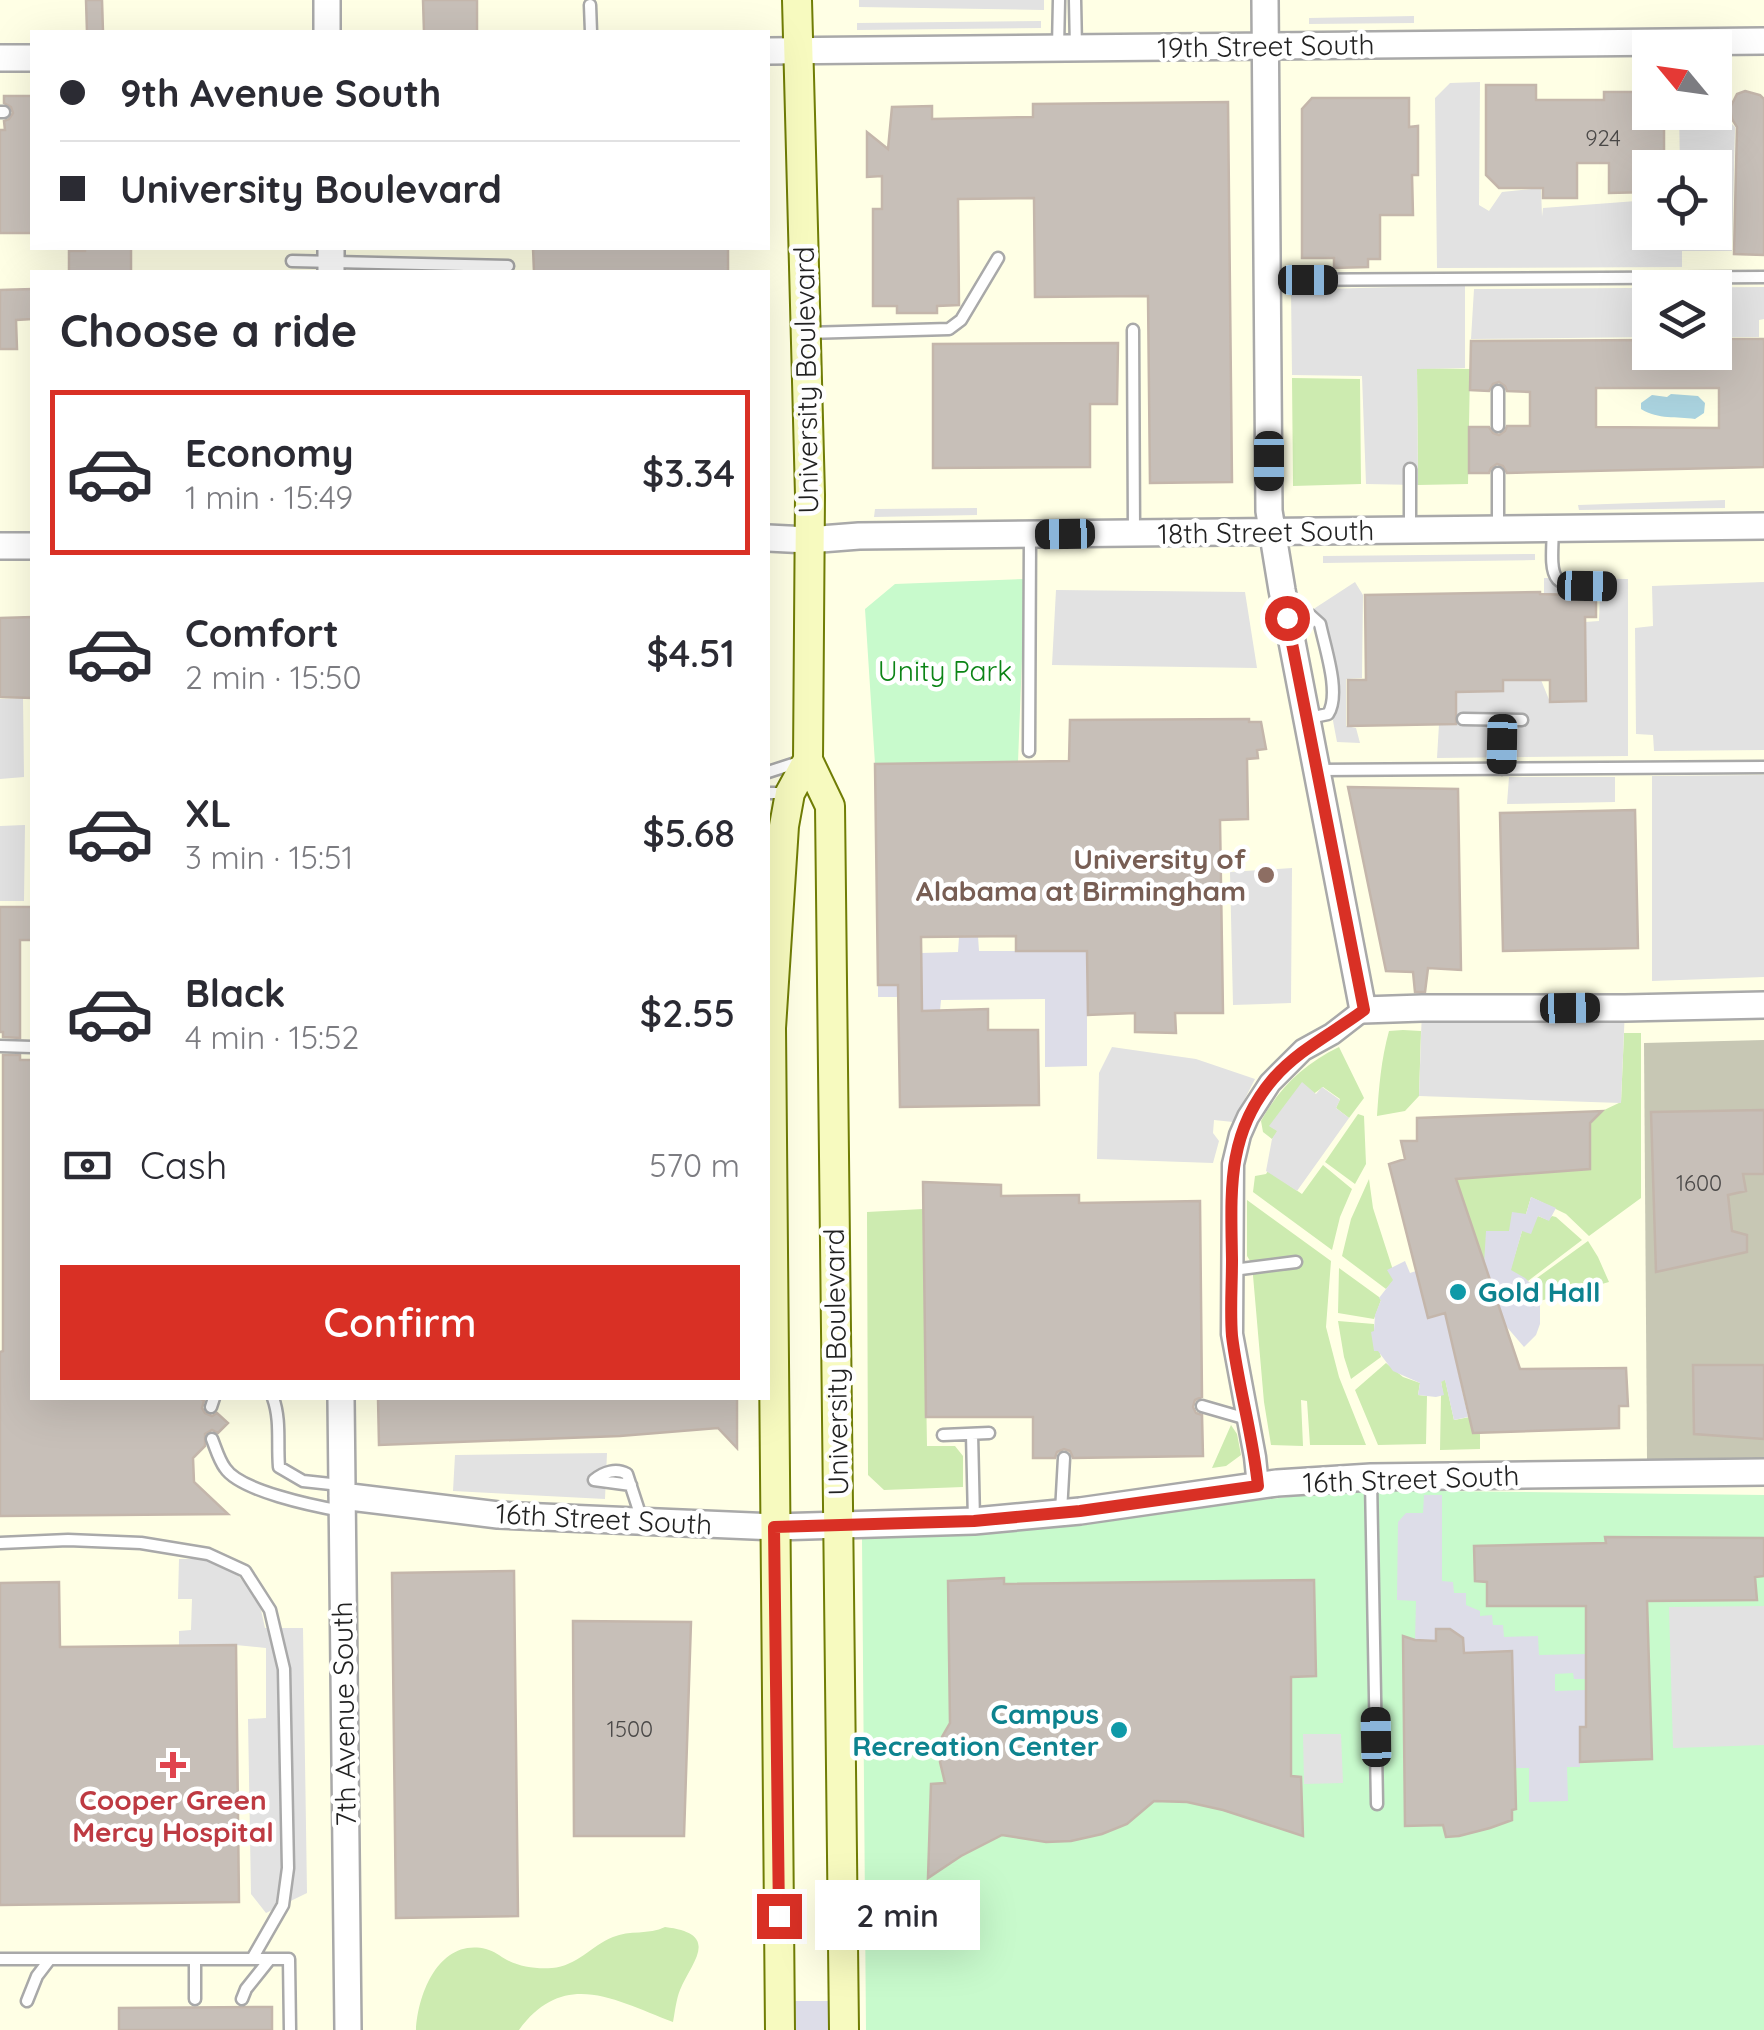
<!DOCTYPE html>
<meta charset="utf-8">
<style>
:root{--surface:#fff;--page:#f2f2f3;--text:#2b2b33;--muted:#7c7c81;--line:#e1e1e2;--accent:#d93025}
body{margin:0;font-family:Quicksand,sans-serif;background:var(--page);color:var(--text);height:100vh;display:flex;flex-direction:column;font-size:38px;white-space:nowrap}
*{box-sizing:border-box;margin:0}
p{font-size:32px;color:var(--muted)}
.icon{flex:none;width:55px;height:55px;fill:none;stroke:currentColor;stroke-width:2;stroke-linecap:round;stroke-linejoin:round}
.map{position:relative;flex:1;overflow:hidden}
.drawer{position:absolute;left:30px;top:270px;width:740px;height:1130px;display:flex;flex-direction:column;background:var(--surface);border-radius:0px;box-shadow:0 10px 40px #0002}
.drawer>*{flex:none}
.banner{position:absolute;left:30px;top:30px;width:740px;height:220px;border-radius:0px;box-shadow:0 10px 40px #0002;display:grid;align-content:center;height:220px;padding:0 30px;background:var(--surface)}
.needle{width:65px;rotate:299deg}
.buttons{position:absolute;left:1632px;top:30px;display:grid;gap:20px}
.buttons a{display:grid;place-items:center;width:100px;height:100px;border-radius:0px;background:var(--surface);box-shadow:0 10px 40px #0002;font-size:50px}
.end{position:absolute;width:45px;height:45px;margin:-22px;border:12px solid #d93025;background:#fff;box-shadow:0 0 0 5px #fff}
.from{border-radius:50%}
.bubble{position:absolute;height:70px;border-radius:0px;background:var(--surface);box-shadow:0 10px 40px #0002;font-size:32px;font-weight:600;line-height:70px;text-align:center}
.car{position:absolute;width:30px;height:60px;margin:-30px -15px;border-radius:12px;box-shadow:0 0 8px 2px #0007;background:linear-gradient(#222 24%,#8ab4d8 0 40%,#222 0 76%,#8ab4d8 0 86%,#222 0)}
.banner b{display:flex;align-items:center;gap:35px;height:95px;font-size:38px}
.banner b+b{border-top:2px solid var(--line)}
.banner i{width:25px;height:25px;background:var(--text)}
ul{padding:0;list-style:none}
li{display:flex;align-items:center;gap:30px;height:165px;margin:0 20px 15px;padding:0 10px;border:5px solid transparent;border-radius:0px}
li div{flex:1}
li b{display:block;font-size:38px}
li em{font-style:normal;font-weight:600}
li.on{border-color:var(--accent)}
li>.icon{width:90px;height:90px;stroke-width:1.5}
h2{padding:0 30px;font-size:45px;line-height:120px}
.pay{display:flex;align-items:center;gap:25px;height:110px;padding:0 30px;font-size:38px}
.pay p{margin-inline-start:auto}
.primary-button{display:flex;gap:20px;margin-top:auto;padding:20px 30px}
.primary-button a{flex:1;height:115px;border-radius:0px;background:var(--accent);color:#fff;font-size:40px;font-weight:600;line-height:115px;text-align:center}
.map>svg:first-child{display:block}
</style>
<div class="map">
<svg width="1764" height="2030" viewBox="0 0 1764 2030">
<rect width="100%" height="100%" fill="#f2efe9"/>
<!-- education -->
<path fill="#ffffe5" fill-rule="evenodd" d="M0,0h1764v2030h-1764zM32,32h736v216h-736zM1650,48h65v64h-65zM1650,168h65v64h-65zM32,272h736v1126h-736zM1650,288h65v64h-65z"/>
<!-- construction -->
<path fill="#c7c7b4" d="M1764,1040v422l-117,-3 -3,-416z"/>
<!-- grass -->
<path fill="#cdebb0" d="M1417,368l53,1 -2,115 -50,1z
M1292,378l68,1 1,105 -68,2z
M1403,1030l18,1 -2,65 -14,15 -28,5c2,-29 4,-56 12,-85z
M1624,1033h17v165l-52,38 -23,-22 -35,-17 -5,17 -17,17 -25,33 -28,-85 133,-10 1,-46 12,-12 19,-9z
M1339,1047l25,51 -15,20 -13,-10 4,-9 -17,-12 -53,39 8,5 -6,8 -9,-7 -2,-11c19,-34 43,-57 78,-74z
M1358,1114l6,2 2,48 -11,20 -30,-22z
M1323,1165l29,24 -12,28 -8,33 -79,-58 2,-16 11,-2 2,-3 34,23z
M1369,1179l4,29 19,59 2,13 -8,9 -44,-33 9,-37z
M1247,1200l84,61 -5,66 13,50 27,68h-56l-3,-44 -6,-1 2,46 -32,-1 -7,-43 -12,-138 -5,-8z
M923,1209l4,237h28l8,10v31l-79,3 -16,-15 -1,-263z
M1538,1216l10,4 4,-4 4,1 26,23 -54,41 -18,-10 12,-40z
M1588,1241l10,16 11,25 -69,19 -10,-18z
M1339,1268l40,29 2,3 -7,19 -36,-6z
M1338,1321l36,3v8l7,25 -30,22 -7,-22z
M1386,1363l17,14 17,6 -2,12 9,1 -1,48 -48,1 -23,-55z
M1445,1379l9,41 16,-3 3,16h7v16l-40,1 1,-55 2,-1 -2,-13z
M1231,1425l6,9 4,21 -15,11 -14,2z
M665,1927c57,7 27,34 15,63 -4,10 -5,22 -7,32 -55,-20 -108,-55 -154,8h-103c2,-38 24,-92 70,-81 8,2 14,7 21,11 14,7 29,9 45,8 25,-2 39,-22 61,-31 16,-7 36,-2 52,-10z"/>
<!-- park -->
<path fill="#c8facc" d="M1025,579l-7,183 -143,2 -10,-155 30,-25z
M1352,1490l412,5v535h-898l-4,-491 188,-16z"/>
<!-- parking -->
<path fill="#e2e2e2" d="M859,0h185v10l-185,-3z
M1414,16v7l-105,1v-6z
M1041,21v7l-184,2v-7z
M1480,82l-1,123 10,6 13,-19 39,-4 1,29 1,-9 107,-8v32h65v-64l-35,-1 -1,-54 36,-1v-17h3v15l17,17 -3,124h-50v16l-245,1 -2,-170 15,-15z
M1465,285v83l-48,1 1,116 -52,-1 -4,-108 -70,-1 -1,-85z
M1764,287v32l-5,1v17h-44v-49h-65v49l-179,2 3,-50z
M1725,500v8l-146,2 -1,-5z
M977,508v7l-103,2 1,-8z
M1535,554v6l-212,3v-7z
M1544,578l84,1v177l-191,2 2,-34h17v-32l46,-1 1,-11h38l9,22 36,-1 -1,-79 14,-1 1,-28 -56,1z
M1355,582l8,13 -1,83 -16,1v47l10,2 4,15 -23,-1 -25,-132z
M1764,582v168l-110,1 -1,-16 -17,-1 -1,-106 18,-2 -1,-40z
M1056,590l189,2 12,76 -205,-3z
M23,698l1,79 -24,2v-80z
M1764,775v202l-112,4v-205z
M1509,777h106v25l-108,2z
M25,825l-1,76h-24v-75z
M1292,868l-1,135 -58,2 -3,-133z
M1422,1008h203l-4,95 -202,-7z
M1112,1047l84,12 59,20 -22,43 -19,-2 -1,13 6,8 -6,22 -116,-4 2,-86z
M1302,1082l14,12 6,-7 18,13 -4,8 13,10 -52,73 -31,-20 6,-32 5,-8 -8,-5z
M607,1453l-2,46 -152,-8 2,-36z
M179,1559h26l32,15 22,27 6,27h38l4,265 -41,20 -15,-19 -3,-175 18,-1v-70l-30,-3 -57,1v-15l12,-1 1,-31h-14z
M1764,1606v139l-91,3 -4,-141z
M1303,1734h38l2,49 -39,1z"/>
<!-- plaza -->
<path fill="#dddde8" d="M978,936l1,15h108v115l-42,1v-68l-104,1 -1,11h-19l-1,-14h-42v-12h43v-32l37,-1 1,-15z
M1531,1197l25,11 -7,13 -11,-5 -7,18 -9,-3 -11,39 14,8 8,8 7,15v23l-4,11 -12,12 -18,-21 -22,-62 2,-33h23l3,-19 14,2z
M1405,1261l5,12 6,-2 29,42 23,104 -14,3 -9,-40 -4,2 3,13 -8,2 -18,-2 2,-12 -27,-12 -15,-20h-4l-3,-19 3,-1 1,-16 6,-15 -2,-2 14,-18 -6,-10z
M1424,1495h18v86l11,1 1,11h12v12l14,6v5l12,-1 1,10h10l1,12 34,-1 1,19 46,-1 1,25h-12l-1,-6 -18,1v17l31,-1v37l-6,1v39h-13l1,34 -39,1v-34h-14l-3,-117 -48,2 -1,-15 -13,-9h-14v12l-21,-1 1,-39 -19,-1 1,-78 8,-9h17z
M792,2001h38l1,29h-38z"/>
<!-- water -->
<path fill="#aad3df" d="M1671,394l27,2 7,7 -1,10 -9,6c-19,-3 -36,1 -54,-10v-6l11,-8 15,2z"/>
<!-- building -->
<path fill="#c7bfb8" stroke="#c4b6ab" stroke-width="2.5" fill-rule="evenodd" d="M86,0h16l1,32h-16z
M423,0h54v32h-53z
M1486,85h50v15h68v-8h46v20h14v56h-14v24l-41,1v-30h-32v35h-34v-10h-44l-13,-13z
M1745,91l15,4 4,4v156l-30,-1 3,-127 -5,-8 -2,-11 7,-14z
M4,96h28v137h-32v-103h5l-1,-9 5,-2 4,-6 -2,-6 -7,-4z
M1312,98h97v29l9,-1v49h-6l1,40h-33v44h-12v8l-34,1v-10h-32v-149z
M1228,102l4,380 -82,1 -2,-187 -113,1 -1,-99 -76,1 1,106 -22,1v7h-40v-7h-24v-97h9v-33l-15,1v-45l21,17 4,-42 40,-1v13l101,-2v-13z
M85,248h46v24h-62v-21h16z
M533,248h195v24h-194z
M32,289v30l-16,1 1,29h-17v-59z
M1715,339h49v128l-257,6 -4,-7 -6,-2 -6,4 -2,5h-20v-46h20l4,6 6,2 6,-4 2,-5h23v-34l-23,-1 -2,-5 -6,-4 -6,2 -4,7 -19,-1 1,-49 179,-1v12h65zM1596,388h123v40l-123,-1z
M1118,343l-1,61h-27v63l-157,1v-124z
M1540,592v2l39,1v5h17v17h-11l1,84 -36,1v-22h-47v11l-47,1v32l-108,2v-46h18l-1,-85z
M32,617v81l-32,-1v-79z
M1249,719v3h12l5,27 -9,1 1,8 -11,1 1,60 -28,1 3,193h-48l1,20 -41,-1v-19l-47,2 -1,-64h-71v-15l-95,1 1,74 66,-2v21h50l1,75 -139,2 -2,-122h-20l-3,-221 194,-3 1,-41z
M1348,787l110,2 3,181 -33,-2 -3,24h-10l-2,-20 -27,-1z
M1635,810l3,138 -135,3 -3,-138z
M0,907h32v33h-12v98l-17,-1v-5h-3z
M3,1055h17v5h12v338h168l4,3 -2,7 3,5 7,3 5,-3 11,10 -10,10 -6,-3 -7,4v12l-12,12 1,24 34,32 -228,2v-164l3,-1z
M1764,1110v64h-21l3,17 -18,4 4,36 15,4v17l-91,20 -5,-160z
M1602,1111l-12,12v46l-134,10 64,190 106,-1 2,38h-9v22l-146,5 -28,-120 -17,5 -39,-154 16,-5 -4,-18h16v-23z
M923,1182l78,3v11l78,-1v8l121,-2 2,196 -7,3 -2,7 3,6 6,2 1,41 -130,2 -3,-7 -6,-2 -7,3 -2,6h-22v-41h-107z
M1693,1365h71v74l-70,-5z
M378,1398h359v50l-19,-20 -98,8 -241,9z
M1605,1537l159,1v38l-9,1 2,23 -110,1 5,158 -72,3v-35h6v-121h-99v-24l-12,-1 -1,-35 132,-3z
M514,1571l4,345 -122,2 -4,-345z
M1004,1578v6l310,-4 2,96 -25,1v99l10,1 2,59 -80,-26 -36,-8 -33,-1 -27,23 -25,10 -31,7 -25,1 -44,-7 -41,21 -33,22 3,-94 14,-1 -5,-21 2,-25 8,-14 -2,-142z
M59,1582l1,65 176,-2 3,257 -239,3v-322z
M573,1621l118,1 -7,214h-110z
M1436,1629h14l13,9 1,15 48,-2 4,158 -4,1v10l-22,8 -31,8 -13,1 -3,-12 -38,1 -2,-190 12,4 21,1z
M272,2007v23h-153v-22z"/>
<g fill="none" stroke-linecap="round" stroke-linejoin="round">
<defs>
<path id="service" d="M1075,0l1,48
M590,5l1,27
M1058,48l1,-48
M0,112h4
M292,261l216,5
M1270,280l494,-3
M1133,330l1,202
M806,333l143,-4 12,-9 37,-62
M1498,391v35
M1498,527v-54
M1410,529v-60
M1553,530c-3,57 -2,56 54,57
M1289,618l21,-3 10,9c5,24 21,70 8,90l-19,4
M1463,719l59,1
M1029,751l1,-214
M1502,769l1,-49
M1319,770l445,-3
M768,772l34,-11
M768,793h21
M0,1046l32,1
M1233,1270l63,-8
M273,1398c8,22 4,45 6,69l24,14 37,4
M1202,1406l45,13
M211,1407l3,-9
M972,1434l2,86
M943,1435l46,-2
M212,1439c4,10 7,21 13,29 15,23 89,38 117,43
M594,1480c10,-8 22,-12 33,-6l15,46
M594,1480l37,5
M1371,1480l6,324
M1061,1512l3,-54
M0,1543l68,-3 73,3 67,11 37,17 25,39 14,59 4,199 -5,37 -31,54
M0,1959h289l1,71
M195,1999v-40
M242,1999l4,-10 24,-30
M27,2001l10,-25 13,-17"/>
<path id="minor" d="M1258,1486l-3,-29 -23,-123 1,-170 7,-29 8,-18 22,-34 33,-33 29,-16 31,-24"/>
<path id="tertiary" d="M327,0v32
M1265,0l4,511 13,79 81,420 59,-2h203l139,-3
M768,51l996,-10
M0,58h32
M331,248v24
M768,538l40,2 51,-4 905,-10
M0,546h32
M341,1398l7,632
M342,1496l156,19 277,12 199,-6 106,-10 197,-28 94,-6 393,-5"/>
<path id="secondary" d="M797,0l13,495 -2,265 22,46 14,1224
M780,2030l-9,-1002 13,-202 6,-33 18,-33"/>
</defs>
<!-- service casing -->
<use href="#service" stroke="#a9a9a9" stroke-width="15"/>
<!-- minor casing -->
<use href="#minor" stroke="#a9a9a9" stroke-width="25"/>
<!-- tertiary casing -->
<use href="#tertiary" stroke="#a9a9a9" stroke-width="30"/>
<!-- secondary casing -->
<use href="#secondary" stroke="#707d05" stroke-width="32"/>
<!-- service -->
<use href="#service" stroke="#fff" stroke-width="10"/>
<!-- minor -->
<use href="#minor" stroke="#fff" stroke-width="20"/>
<!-- tertiary -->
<use href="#tertiary" stroke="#fff" stroke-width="25"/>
<!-- secondary -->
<use href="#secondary" stroke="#f7fabf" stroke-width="28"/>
</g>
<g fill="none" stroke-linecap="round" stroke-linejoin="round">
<!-- route -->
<path stroke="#d93025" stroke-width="12" d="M779,1916l-5,-389 200,-6 106,-10 178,-25c-5,-51 -20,-100 -26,-150 -2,-25 0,-51 0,-76 -1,-68 -6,-126 41,-181 25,-29 60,-46 91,-69l-77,-392"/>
</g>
<!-- markers -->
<circle fill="#8d6e63" stroke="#fff" stroke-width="4" cx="1266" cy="875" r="10"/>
<g fill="#0f9aa8" stroke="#fff" stroke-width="4">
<circle cx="1458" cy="1292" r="10"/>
<circle cx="1119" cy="1730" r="10"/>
</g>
<path fill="#e0444e" stroke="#fff" stroke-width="4" d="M168 1750h10v10h10v10h-10v10h-10v-10h-10v-10h10z"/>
<g text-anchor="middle" stroke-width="9" stroke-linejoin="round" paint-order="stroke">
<!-- number labels -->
<g font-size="22" fill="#4b4948">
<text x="1603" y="146">924</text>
<text x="1699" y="1191">1600</text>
<text x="630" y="1737">1500</text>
</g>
<!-- street labels -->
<g font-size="28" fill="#222" stroke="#fff">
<text transform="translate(1266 46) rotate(-1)" y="10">19th Street South</text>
<text transform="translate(806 380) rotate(-91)" y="10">University Boulevard</text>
<text transform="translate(1266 532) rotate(-1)" y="10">18th Street South</text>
<text transform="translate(836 1362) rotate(-91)" y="10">University Boulevard</text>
<text transform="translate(1411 1479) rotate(-2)" y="10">16th Street South</text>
<text transform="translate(604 1519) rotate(3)" y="10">16th Street South</text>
<text transform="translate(344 1714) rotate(-91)" y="10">7th Avenue South</text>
</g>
<!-- park labels -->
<g font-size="28" fill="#0c8416" stroke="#fff">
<text x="945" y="681">Unity Park</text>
</g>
<!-- education labels -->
<g font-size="28" font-weight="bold" fill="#785e54" stroke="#fff" text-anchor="end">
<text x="1246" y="869">University of<tspan x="1246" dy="32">Alabama at Birmingham</tspan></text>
</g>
<!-- culture labels -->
<g font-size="28" font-weight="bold" fill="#0d838f" stroke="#fff" text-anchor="start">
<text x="1478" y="1302">Gold Hall</text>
<text x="1099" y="1724" text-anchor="end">Campus<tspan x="1099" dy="32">Recreation Center</tspan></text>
</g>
<!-- health labels -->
<g font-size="28" font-weight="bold" fill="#be3a42" stroke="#fff">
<text x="173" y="1810">Cooper Green<tspan x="173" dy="32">Mercy Hospital</tspan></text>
</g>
</g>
</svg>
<div class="buttons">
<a><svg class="needle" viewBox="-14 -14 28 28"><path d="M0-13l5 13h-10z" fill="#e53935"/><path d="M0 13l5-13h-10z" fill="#7c7c81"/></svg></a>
<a><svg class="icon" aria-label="locate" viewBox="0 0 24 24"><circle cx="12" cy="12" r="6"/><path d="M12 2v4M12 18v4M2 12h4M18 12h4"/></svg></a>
<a><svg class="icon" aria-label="layers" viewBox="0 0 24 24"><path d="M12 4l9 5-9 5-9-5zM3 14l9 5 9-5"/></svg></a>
</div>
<i class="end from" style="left:1287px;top:618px"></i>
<i class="end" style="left:779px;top:1916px"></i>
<div class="bubble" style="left:815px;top:1880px;width:165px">2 min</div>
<i class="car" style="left:1308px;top:280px;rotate:90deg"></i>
<i class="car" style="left:1269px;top:461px;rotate:180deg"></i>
<i class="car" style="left:1065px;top:534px;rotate:269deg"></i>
<i class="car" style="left:1587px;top:586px;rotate:91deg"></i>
<i class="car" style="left:1502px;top:744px;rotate:181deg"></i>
<i class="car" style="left:1570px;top:1008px;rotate:89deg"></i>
<i class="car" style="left:1376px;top:1737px;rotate:359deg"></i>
<div class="banner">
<b><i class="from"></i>9th Avenue South</b>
<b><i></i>University Boulevard</b>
</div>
<section class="drawer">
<h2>Choose a ride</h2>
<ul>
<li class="on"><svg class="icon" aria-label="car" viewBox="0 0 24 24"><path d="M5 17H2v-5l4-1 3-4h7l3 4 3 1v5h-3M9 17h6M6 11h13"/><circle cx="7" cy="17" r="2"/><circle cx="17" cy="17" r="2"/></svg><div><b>Economy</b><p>1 min · 15:49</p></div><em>$3.34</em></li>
<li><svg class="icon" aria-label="car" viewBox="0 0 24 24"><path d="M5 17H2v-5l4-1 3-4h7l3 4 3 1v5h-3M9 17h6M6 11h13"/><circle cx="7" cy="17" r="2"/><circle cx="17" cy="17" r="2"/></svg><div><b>Comfort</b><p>2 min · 15:50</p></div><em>$4.51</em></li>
<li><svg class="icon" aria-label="car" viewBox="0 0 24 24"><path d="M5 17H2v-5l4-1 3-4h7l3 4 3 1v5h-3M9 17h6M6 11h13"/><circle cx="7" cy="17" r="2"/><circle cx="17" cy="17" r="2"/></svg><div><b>XL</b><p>3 min · 15:51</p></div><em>$5.68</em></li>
<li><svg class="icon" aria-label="car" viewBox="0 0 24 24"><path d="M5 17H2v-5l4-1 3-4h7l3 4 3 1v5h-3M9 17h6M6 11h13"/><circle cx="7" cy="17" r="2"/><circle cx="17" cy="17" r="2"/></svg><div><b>Black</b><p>4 min · 15:52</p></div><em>$2.55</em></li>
</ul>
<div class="pay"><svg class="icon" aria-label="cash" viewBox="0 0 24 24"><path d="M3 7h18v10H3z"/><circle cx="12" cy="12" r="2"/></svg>Cash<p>570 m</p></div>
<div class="primary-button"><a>Confirm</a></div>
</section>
</div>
